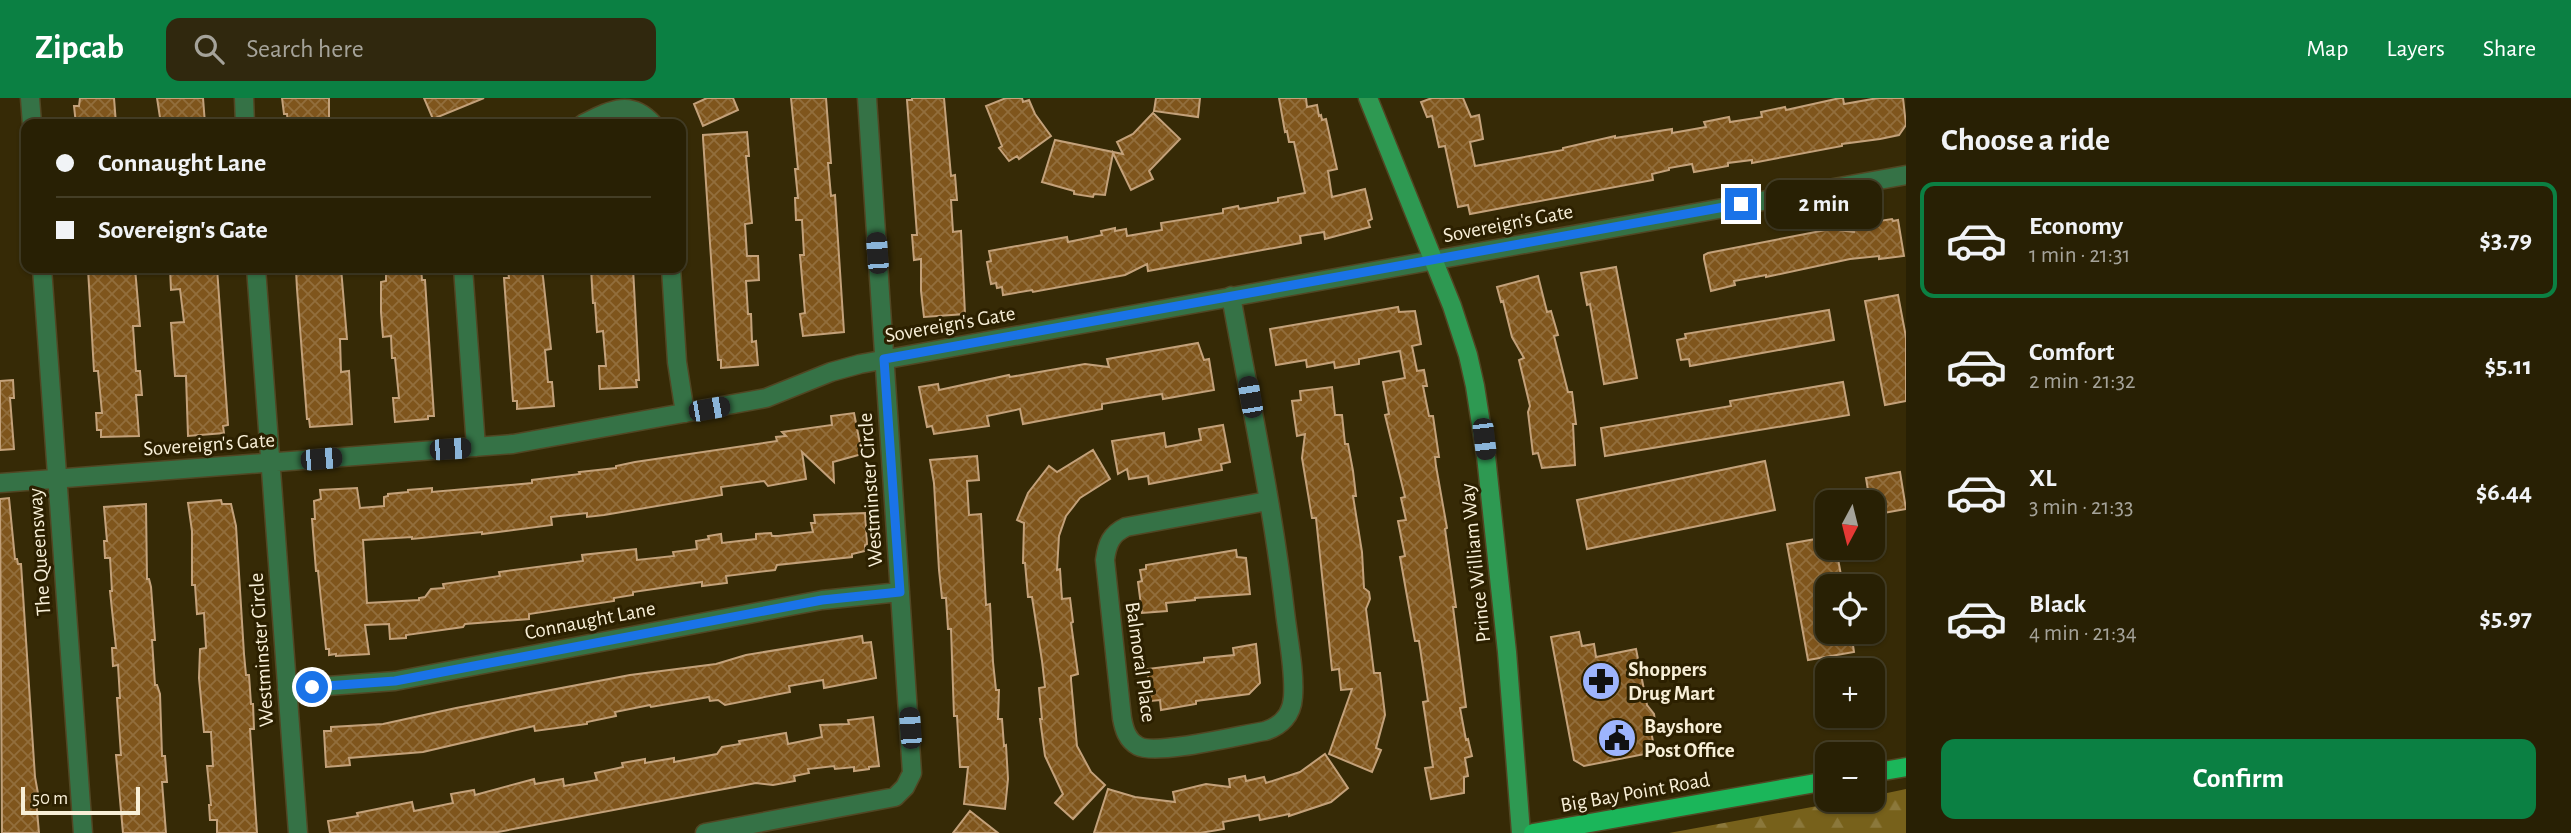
<!DOCTYPE html>
<meta charset="utf-8">
<style>
:root{--surface:#282004;--page:#30280e;--text:#f1f3f6;--muted:#a5a39a;--line:#443e26;--accent:#0b8043}
body{margin:0;font-family:"Alegreya Sans",sans-serif;background:var(--page);color:var(--text);height:100vh;display:flex;flex-direction:column;font-size:26px;white-space:nowrap}
*{box-sizing:border-box;margin:0}
p{font-size:23px;color:var(--muted)}
.icon{flex:none;width:38px;height:38px;fill:none;stroke:currentColor;stroke-width:2;stroke-linecap:round;stroke-linejoin:round}
.map{position:relative;flex:1;overflow:hidden}
.side{display:flex;flex-direction:column;background:var(--surface);width:665px}
.side>*{flex:none}
.banner{position:absolute;left:21px;top:21px;width:665px;height:154px;border-radius:14px;box-shadow:0 2px 5px #0004,0 0 0 2px var(--line);display:grid;align-content:center;height:154px;padding:0 35px;background:var(--surface)}
.needle{width:46px;rotate:187deg}
.buttons{position:absolute;left:1815px;top:392px;display:grid;gap:14px}
.buttons a{display:grid;place-items:center;width:70px;height:70px;border-radius:14px;background:var(--surface);box-shadow:0 2px 5px #0004,0 0 0 2px var(--line);font-size:35px}
.scale{position:absolute;left:21px;bottom:18px;width:119px;box-sizing:border-box;padding-left:7px;border:4px solid #f8efd7;border-top:0;font-size:19px;line-height:24px;white-space:nowrap;color:#f8efd7;-webkit-text-stroke:5px #2c2000;paint-order:stroke}
.end{position:absolute;width:32px;height:32px;margin:-16px;border:9px solid #1a73e8;background:#fff;box-shadow:0 0 0 4px #fff}
.from{border-radius:50%}
.bubble{position:absolute;height:49px;border-radius:14px;background:var(--surface);box-shadow:0 2px 5px #0004,0 0 0 2px var(--line);font-size:23px;font-weight:700;line-height:49px;text-align:center}
.car{position:absolute;width:21px;height:42px;margin:-21px -10px;border-radius:9px;box-shadow:0 0 5px 2px #0007;background:linear-gradient(#222 24%,#8ab4d8 0 40%,#222 0 76%,#8ab4d8 0 86%,#222 0)}
.banner b{display:flex;align-items:center;gap:24px;height:66px;font-size:26px}
.banner b+b{border-top:2px solid var(--line)}
.banner i{width:18px;height:18px;background:var(--text)}
ul{padding:0;list-style:none}
li{display:flex;align-items:center;gap:21px;height:116px;margin:0 14px 10px;padding:0 21px;border:4px solid transparent;border-radius:14px}
li div{flex:1}
li b{display:block;font-size:26px}
li em{font-style:normal;font-weight:700}
li.on{border-color:var(--accent)}
li>.icon{width:63px;height:63px;stroke-width:1.5}
h2{padding:0 35px;font-size:32px;line-height:84px}
.button{display:flex;gap:14px;margin-top:auto;padding:14px 35px}
.button a{flex:1;height:80px;border-radius:14px;background:var(--accent);color:#fff;font-size:28px;font-weight:700;line-height:80px;text-align:center}
header{display:flex;align-items:center;gap:42px;box-sizing:border-box;height:98px;padding:0 35px;background:var(--accent);color:#fff}
header strong{font-size:33px}
nav{display:flex;gap:38px;margin-inline-start:auto;font-size:24px}
.search{width:490px;height:63px;background:var(--page);display:flex;align-items:center;gap:18px;box-sizing:border-box;padding:0 24px;border-radius:14px;color:var(--muted);font-size:26px}
main{display:flex;flex:1;min-height:0}
.map>svg:first-child{display:block}
</style>
<header>
<strong>Zipcab</strong>
<div class="search"><svg class="icon" aria-label="search" viewBox="0 0 24 24"><circle cx="10" cy="10" r="6"/><path d="M15 15l6 6"/></svg>Search here</div>
<nav><a>Map</a><a>Layers</a><a>Share</a></nav>
</header>
<main>
<div class="map">
<svg width="1906" height="735" viewBox="0 0 1906 735">
<defs>
<pattern id="forest-firs" width="22" height="20" patternUnits="userSpaceOnUse" patternTransform="scale(1.75)"><rect width="22" height="20" fill="#77611b"/><path d="M5 1l3.5 6h-7zM16 11l3.5 6h-7z" fill="#8b783b"/></pattern>
<pattern id="building-cross-hatch" width="8" height="8" patternUnits="userSpaceOnUse" patternTransform="scale(1.75)"><rect width="8" height="8" fill="#7f551c"/><path d="M0 0l8 8M0 8l8-8" fill="none" stroke="#926e3c"/></pattern>
</defs>
<rect width="100%" height="100%" fill="#362a06"/>
<!-- forest -->
<path fill="url(#forest-firs)" d="M1906,691v44h-237l181,-33h22l1,-4z"/>
<!-- building -->
<path fill="url(#building-cross-hatch)" stroke="#c3a17a" stroke-width="2" d="M80,0h34l2,26h-40l-2,-18h5z
M157,0h46l2,26h-44z
M282,0h47v26h-41l-1,-10h-3z
M424,0h60l-51,21z
M707,0h26l5,12 -35,16 -9,-22z
M791,0h35l5,65h-3l3,33 4,-1 9,137 -41,4 -3,-22 5,-1 -5,-58h4l-2,-35h-6l-1,-22h3l-3,-29h3z
M912,0h32l7,78 4,-1 2,25h-6l2,32 8,-1 4,83 -41,3 -3,-26v-32l-7,1 -2,-25h5l-10,-135h5z
M1006,0h16l1,4 6,-2 6,14 16,22 -32,23 -2,-3 -8,5 -10,-13 3,-2 -16,-40z
M1156,0h44l-2,19 -44,-6z
M1279,0h27l1,9 10,-2 2,11 2,-1 1,5 4,-1 11,50 -9,2 4,26 33,-8 7,30 -4,2 2,6 -45,12 -1,-7 -24,4 1,7 -153,28 -1,-7 -22,11 -92,17 -1,-2 -29,5 -1,-8 -5,1 -1,-5 -5,1 -4,-22 4,-1 -2,-10 78,-14 1,5 34,-7 -1,-4 14,-3v3l11,-2 1,7 35,-6 -1,-7 62,-10v-4l15,-3 1,3 39,-7v-4l27,-5 -11,-51h-5l-2,-11 -2,1z
M1432,0h31l8,19 8,-2 4,24 -13,3 5,24 88,-16v-2l52,-12v2l57,-9v4l34,-6 -2,-5 25,-5 1,5 32,-5 -1,-5 24,-5 1,3 54,-12h3l1,6 34,-6h25l3,27 -7,10 -19,4 -38,5v2l-90,17v-3l-24,3v3l-34,6 -2,-8 -23,4v2l-17,4 1,6 -183,34 -2,-9 -10,2 -13,-61 -6,1 -7,-31 -5,1 -6,-15z
M1153,15l27,26 -31,32 4,8 -22,11 -18,-37 -8,42 -11,-1 -1,3 -19,-3v-3l-32,-9 13,-42 68,14 -6,-12 16,-8z
M747,34l2,24h-3l6,67 -7,1 2,32h11l1,24 -13,1 2,33h3l1,28 4,-1 2,24 -37,3v-8h-3l-2,-27 -13,-195v-3z
M1892,121l1,2 5,-1 6,36 -25,3v-3l-29,3 -84,18v-2l-32,6 1,4 -24,6 -7,-32v-4l4,-2 123,-24 23,3 -1,-7z
M1616,169l21,111 -33,6 -14,-80 -3,1 -6,-32z
M135,170l5,58h-7l3,45h4l2,24h-6l3,41 -38,1v-7h-4l-1,-17h6l-4,-42h-4l-6,-102z
M170,170h47l11,157 -5,1 1,7 -36,3 -2,-60h-11l-4,-53 13,-1 -4,-33 -9,1z
M298,170h43l6,71h-7l1,33 8,-1 3,53 -42,3 -1,-8h-2l-10,-130 -1,-19z
M386,170h35l1,12h3l9,136h-6v3l-33,3 -2,-24h6l-4,-40h-3l-1,-22 -8,1 -2,-25v-30l5,-1z
M542,170l9,81 -6,1 3,32h4l2,24 -37,3v-8h-4l-9,-123h5l-1,-8z
M591,170h42l6,112h-3l1,7 -37,2 -1,-23h7l-3,-35 -6,1 -2,-29h-2z
M1538,178l9,36 4,-1 7,24 -4,1 14,56h4l4,32h-3l2,41 -33,3 -4,-15 -5,1 -5,-42 2,-6 -11,-46 5,-2 -12,-21 -9,-36 -2,1 -4,-15z
M1898,197l8,42v64l-21,4 -20,-104z
M1398,209l1,5 16,-1 6,33 -9,2 5,25 7,-1 3,16h-4l6,30h4l6,41h-4l1,9 11,62 -2,1 11,78h-3l13,100 -6,1 6,32 2,-1 4,17 -7,2 3,18 -4,1v16l-33,6 -6,-31 8,-1 -10,-65 5,-1 -9,-60h-4l-15,-84 5,-1 -7,-35 8,-1 -5,-22 4,-1 -20,-82 4,-1 -6,-32 22,-4 -5,-27 -41,8v5l-24,4 -1,-6 -27,5 -1,-7 -30,5 -6,-36z
M1829,212l5,30 -144,26 -1,-7 -8,1 -4,-20 9,-2 -1,-4z
M1198,245l6,17 5,-1 5,31 -51,9 -1,-5 -60,10v5l-79,15 -3,-15 -33,7 2,10 -55,8 -2,-8 -5,1 -8,-40 19,-3 1,6 70,-15 1,2 75,-13 24,3 -2,-8z
M13,282l1,18h-4l4,51 -14,1v-69z
M1843,284l6,33 -244,41 -4,-28 130,-22 -1,-5z
M1332,289l3,28h7l3,29h3l5,27 3,25h-3l9,56 2,36 5,4 1,7 -4,10 8,64h6l5,42 -9,33 5,2 -9,22 -43,-18 23,-65 -11,1 -2,-21 -7,1 -16,-152h-4l-10,-60 3,-24 -8,2 -5,-35 9,-1 -1,-9z
M854,315l8,41 -29,8 1,20 -32,-30 4,27 -38,7 -4,-5 -43,6 1,8 -118,20 -17,2v-4l-36,4 1,8 -70,9v-2l-70,7v-2l-49,3 4,63 52,-3v-2l6,-1 6,-8 13,-1 -1,-4 57,-8 -1,-4 84,-11 -1,-6 54,-6 1,11 37,-4 -1,-4 24,-3 -1,-8 13,-2 -1,-3 13,-2 1,9 34,-4v-5l15,-1 1,3h6l35,-4 -2,-9h4l-1,-8 51,-2 2,31 -2,1v6l-13,3v3l-75,8 -2,5 -49,6 1,7 -25,3v-4l-69,10v3l-19,3v3l-85,13v5l-64,5 -2,3 -57,8v3l-16,1 -1,-15 -24,1 4,29 -33,2v-2l-7,1v-6h-3l-8,-78h-2l-4,-52h3l-1,-18 7,-2 -1,-9 37,-2 3,20 24,-2v-9l4,-1v-2l20,-2v-2l24,-2v4l100,-9v-3l48,-6 -1,-2 37,-4v-2l19,-4 142,-21 -1,-4 10,-1 -4,-4 50,-7 -1,-9z
M1223,327l7,37 -9,2 1,6 -73,14 -1,-8 -19,3 -2,-10 -9,5 -6,-33 52,-8 2,14 35,-7 -2,-11z
M1093,352l17,29 -30,19 -14,18 -7,20 -2,34 3,-1 2,30 8,-1 3,24 -2,1 7,51 -7,2v4l6,66 14,26 14,13 -32,34 -18,-16 8,-9 -18,-38 -5,-37h2l-3,-31 6,-1 -3,-26 -10,-64h-4l-3,-34h-2l1,-40 -7,-3 11,-27 21,-27 8,6z
M977,358l2,24 -12,1 2,34 12,-1 5,91 4,-1 3,58 3,28h3l-1,29h4l2,27 2,-1 2,34 -3,30 -41,-5 4,-37h-8l-3,-51h-3l-3,-87h-3l-2,-31h-4l-3,-28 -5,-87 -4,-23z
M1765,363l10,49 -188,39 -10,-49z
M1900,374l6,37 -34,6v-13h-2l-4,-24z
M9,400l6,61h2l1,5h3l14,213 4,22h-3l3,34h-37l-2,-334z
M221,402l1,4h9l5,22 8,128 2,21h3l2,29h2l1,25h-4l7,104h-40v-13h-7l-1,-15h2l-4,-39h6l-2,-34h-7l-5,-54 1,-29 6,-1 -2,-35 -7,1 -2,-29h-3v-54l-4,-28z
M146,406l1,75h2l2,8 4,53h-3l3,45h2l3,9 2,62h3l2,26h-5l4,51h-43l-7,-78h5l-4,-57h3l-2,-33 -5,1 -1,-18h4l-6,-57h2l-2,-33h-5l-1,-17h3l-3,-34z
M1827,439v11h9l7,38h-16v46h24l3,20 -46,8 -21,-116z
M1236,452l1,7 9,1 4,36 -55,4v2l-29,3 1,8 -25,2 -4,-31 4,-1 -2,-11 6,-1v-4z
M1579,534l3,14 12,-2 2,13 40,-8 11,56 7,9 1,7 -4,10 4,21 -71,14 -10,-6 -23,-123z
M862,538l1,7 8,-1 5,36 -52,10 -1,-8 -34,6 1,6 -65,13 -7,-5 -8,1 -1,-4 -58,10 -1,-2 -35,7 1,4 -29,6v2l-52,7 -1,-5 -111,26 -74,6 1,7 -24,2 -2,-36h7v-4l52,-3 73,-16 174,-33 86,-11 30,-9z
M1256,546l4,39 -11,11 -53,7v3l-35,6 -1,-10 -9,1 -4,-32 57,-7v-4l30,-3 -1,-7z
M873,619l6,49 -10,1v2l-15,2v-4l-19,2 -1,-3 -26,3 1,4 -15,3 1,5 -22,4 -17,-2 -258,49 -168,1 -2,-12 30,-5 -1,-3 55,-11 2,9 39,-8 -2,-9 23,-4 1,5 59,-16 1,5 28,-5 1,7 33,-6 -2,-7 28,-6 -1,-4 23,-4v4l29,-5v4l43,-8 5,-7 18,-3 -1,-3 47,-8 2,11 34,-7 -2,-12 29,-1 -1,-4z
M1325,656l23,34 -17,14 -42,14v-2l-29,6 -1,-5 -36,7 1,7 -24,4h-106l14,-44 27,8 40,5 -2,-10 33,-8 24,3 -1,-8 16,-3 1,5 18,-4 2,6 34,-11z
M970,713l28,22h-45z"/>
<g fill="none" stroke-linecap="round" stroke-linejoin="round">
<defs>
<path id="street" d="M30,0l2,26
M244,0l1,26
M583,26c26,-13 47,-26 70,0
M42,170l41,565
M256,170l42,565
M463,170l13,179
M671,170l6,94 8,51
M1231,198c19,105 42,210 54,316 3,26 10,59 8,85 -1,18 -12,29 -28,34 -25,4 -108,25 -127,15 -11,-6 -14,-17 -16,-28l-17,-158c2,-16 6,-26 21,-33l142,-26
M0,385l513,-39 253,-46 65,-26 29,-8 1046,-189
M287,591l108,-8 427,-81 78,-8
M705,735l190,-36 10,-10 7,-14 -45,-675"/>
<path id="secondary" d="M1368,0l84,208 16,49 7,31 11,70 21,196 14,181"/>
<path id="primary" d="M1872,675l34,-6
M1533,735l294,-52"/>
</defs>
<!-- street casing -->
<use href="#street" stroke="#514623" stroke-width="21"/>
<!-- secondary casing -->
<use href="#secondary" stroke="#514623" stroke-width="21"/>
<!-- primary casing -->
<use href="#primary" stroke="#514623" stroke-width="21"/>
<!-- street -->
<use href="#street" stroke="#357246" stroke-width="18"/>
<!-- secondary -->
<use href="#secondary" stroke="#2e9952" stroke-width="18"/>
<!-- primary -->
<use href="#primary" stroke="#1bb65a" stroke-width="18"/>
</g>
<g fill="none" stroke-linecap="round" stroke-linejoin="round">
<!-- route -->
<path stroke="#1a73e8" stroke-width="9" d="M312,589l83,-6 427,-81 78,-8 -16,-233 857,-155"/>
</g>
<!-- icons -->
<defs>
<symbol id="pharmacy-disc" viewBox="-11 -11 22 22"><circle r="9.5" fill="#9db4fd" stroke="#2c2000"/><path d="M-2-6h4v4h4v4h-4v4h-4v-4h-4v-4h4Z" fill="#111"/></symbol>
<symbol id="civic-disc" viewBox="-11 -11 22 22"><circle r="9.5" fill="#9db4fd" stroke="#2c2000"/><path d="M-.6-6.5H3V-4.5H.6V-3L4-1V1h2V6H-6V1h2V-1L-.6-3ZM-1.2 2.5V6h2.4V2.5Z" fill="#111"/></symbol>
</defs>
<g fill-rule="evenodd">
<use href="#pharmacy-disc" x="1579" y="561" width="44" height="44"/>
<use href="#civic-disc" x="1595" y="618" width="44" height="44"/>
</g>
<g text-anchor="middle" stroke-width="6" stroke-linejoin="round" paint-order="stroke">
<!-- street labels -->
<g font-size="21" fill="#f8efd7" stroke="#2c2000">
<text transform="translate(1508 125) rotate(-11)" y="7">Sovereign's Gate</text>
<text transform="translate(950 226) rotate(-10)" y="7">Sovereign's Gate</text>
<text transform="translate(209 346) rotate(-4)" y="7">Sovereign's Gate</text>
<text transform="translate(870 392) rotate(-94)" y="7">Westminster Circle</text>
<text transform="translate(39 454) rotate(-94)" y="7">The Queensway</text>
<text transform="translate(1475 465) rotate(-96)" y="7">Prince William Way</text>
<text transform="translate(590 522) rotate(-11)" y="7">Connaught Lane</text>
<text transform="translate(261 552) rotate(-94)" y="7">Westminster Circle</text>
<text transform="translate(1141 564) rotate(82)" y="7">Balmoral Place</text>
<text transform="translate(1635 694) rotate(-10)" y="7">Big Bay Point Road</text>
</g>
<!-- poi labels -->
<g font-size="21" font-weight="bold" fill="#f8efd7" stroke="#2c2000" text-anchor="start">
<text x="1628" y="578">Shoppers<tspan x="1628" dy="24">Drug Mart</tspan></text>
<text x="1644" y="635">Bayshore<tspan x="1644" dy="24">Post Office</tspan></text>
</g>
</g>
</svg>
<div class="buttons">
<a><svg class="needle" viewBox="-14 -14 28 28"><path d="M0-13l5 13h-10z" fill="#e53935"/><path d="M0 13l5-13h-10z" fill="#a5a39a"/></svg></a>
<a><svg class="icon" aria-label="locate" viewBox="0 0 24 24"><circle cx="12" cy="12" r="6"/><path d="M12 2v4M12 18v4M2 12h4M18 12h4"/></svg></a>
<a>+</a>
<a>−</a>
</div>
<div class="scale">50 m</div>
<i class="end from" style="left:312px;top:589px"></i>
<i class="end" style="left:1741px;top:106px"></i>
<div class="bubble" style="left:1766px;top:82px;width:116px">2 min</div>
<i class="car" style="left:877px;top:155px;rotate:356deg"></i>
<i class="car" style="left:1250px;top:299px;rotate:350deg"></i>
<i class="car" style="left:709px;top:311px;rotate:80deg"></i>
<i class="car" style="left:1484px;top:341px;rotate:173deg"></i>
<i class="car" style="left:450px;top:351px;rotate:86deg"></i>
<i class="car" style="left:321px;top:361px;rotate:85deg"></i>
<i class="car" style="left:910px;top:630px;rotate:356deg"></i>
<div class="banner">
<b><i class="from"></i>Connaught Lane</b>
<b><i></i>Sovereign's Gate</b>
</div>
</div>
<section class="side">
<h2>Choose a ride</h2>
<ul>
<li class="on"><svg class="icon" aria-label="car" viewBox="0 0 24 24"><path d="M5 17H2v-5l4-1 3-4h7l3 4 3 1v5h-3M9 17h6M6 11h13"/><circle cx="7" cy="17" r="2"/><circle cx="17" cy="17" r="2"/></svg><div><b>Economy</b><p>1 min · 21:31</p></div><em>$3.79</em></li>
<li><svg class="icon" aria-label="car" viewBox="0 0 24 24"><path d="M5 17H2v-5l4-1 3-4h7l3 4 3 1v5h-3M9 17h6M6 11h13"/><circle cx="7" cy="17" r="2"/><circle cx="17" cy="17" r="2"/></svg><div><b>Comfort</b><p>2 min · 21:32</p></div><em>$5.11</em></li>
<li><svg class="icon" aria-label="car" viewBox="0 0 24 24"><path d="M5 17H2v-5l4-1 3-4h7l3 4 3 1v5h-3M9 17h6M6 11h13"/><circle cx="7" cy="17" r="2"/><circle cx="17" cy="17" r="2"/></svg><div><b>XL</b><p>3 min · 21:33</p></div><em>$6.44</em></li>
<li><svg class="icon" aria-label="car" viewBox="0 0 24 24"><path d="M5 17H2v-5l4-1 3-4h7l3 4 3 1v5h-3M9 17h6M6 11h13"/><circle cx="7" cy="17" r="2"/><circle cx="17" cy="17" r="2"/></svg><div><b>Black</b><p>4 min · 21:34</p></div><em>$5.97</em></li>
</ul>
<div class="button"><a>Confirm</a></div>
</section>
</main>
